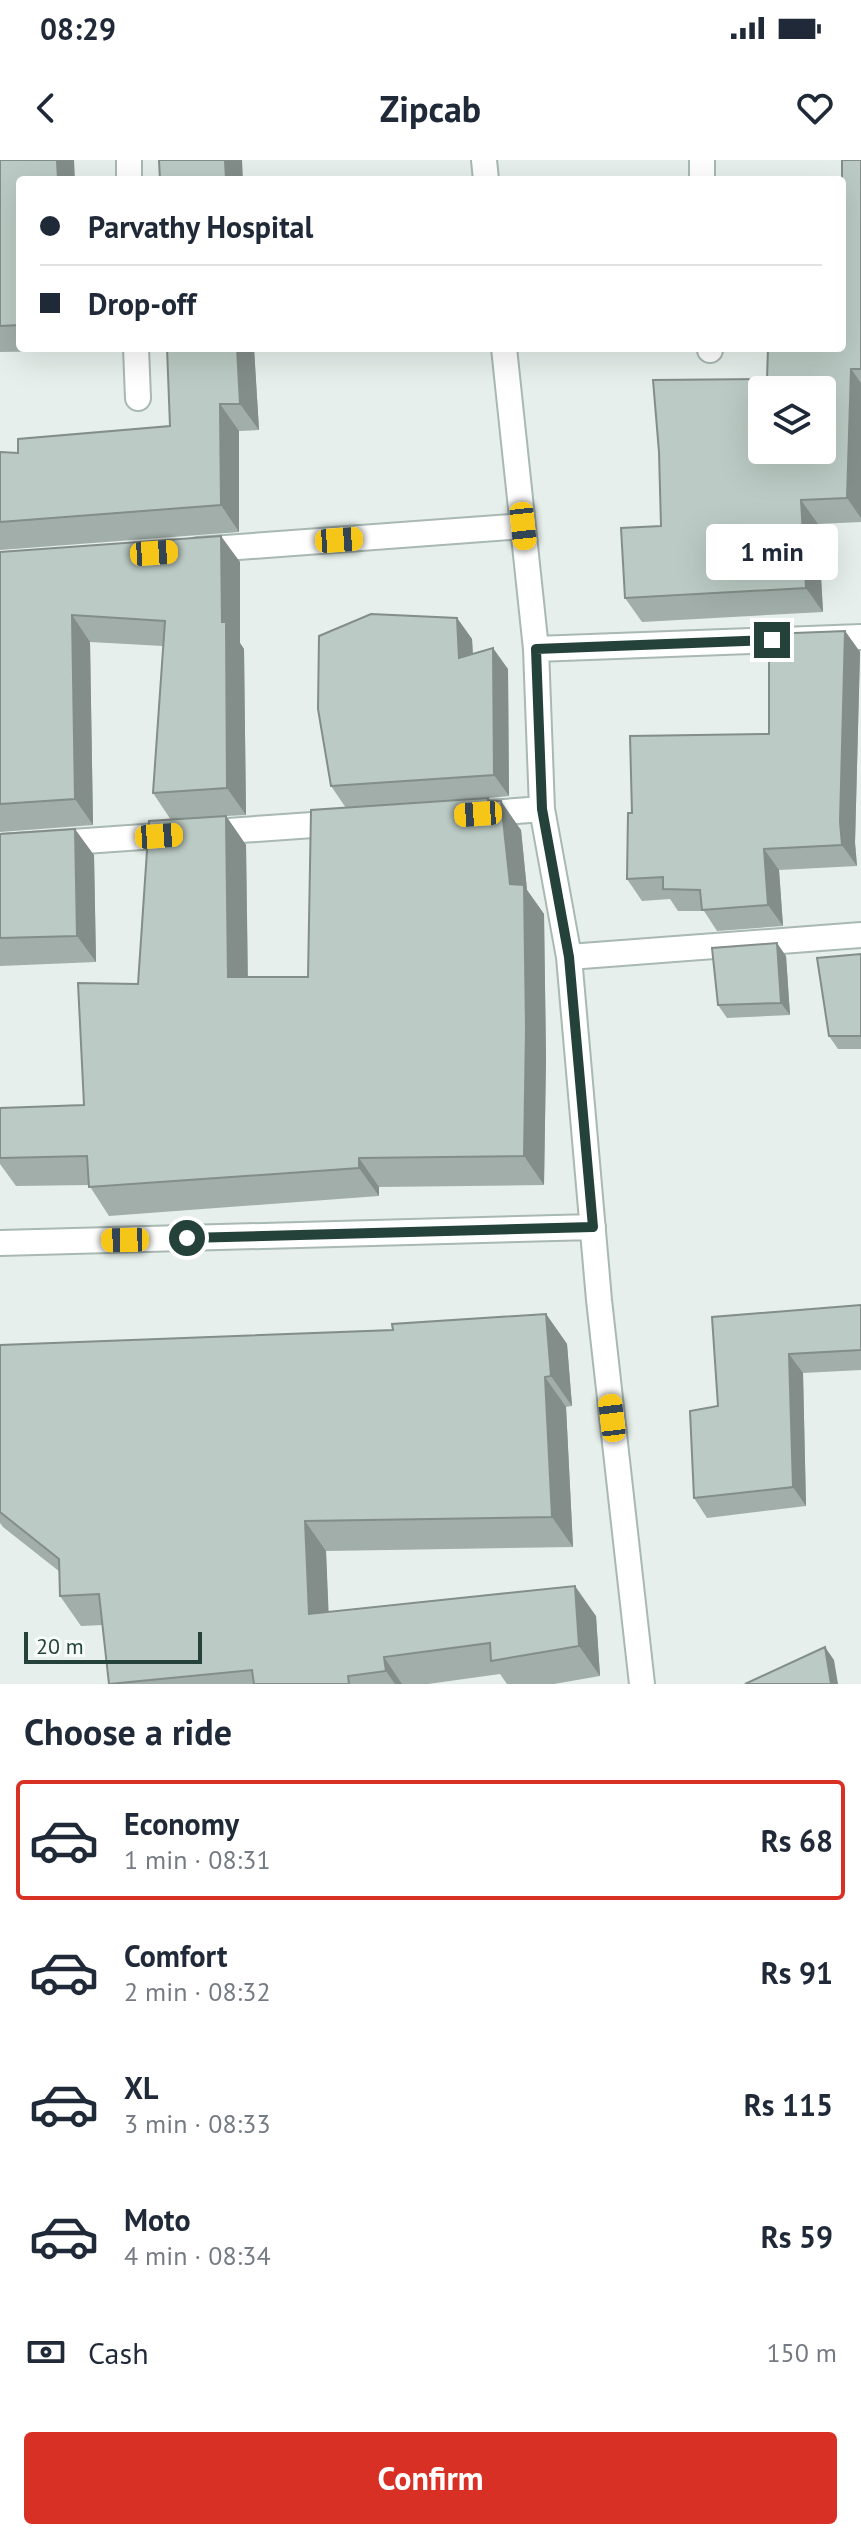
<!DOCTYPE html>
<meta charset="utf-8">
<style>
:root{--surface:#fff;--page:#f6f6f7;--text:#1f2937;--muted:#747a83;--line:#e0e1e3;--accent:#d93025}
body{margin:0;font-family:"PT Sans",sans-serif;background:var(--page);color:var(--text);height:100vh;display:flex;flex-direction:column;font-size:30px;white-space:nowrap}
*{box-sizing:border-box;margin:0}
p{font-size:26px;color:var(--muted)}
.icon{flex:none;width:44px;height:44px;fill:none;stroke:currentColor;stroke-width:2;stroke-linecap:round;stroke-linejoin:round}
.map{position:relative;height:1524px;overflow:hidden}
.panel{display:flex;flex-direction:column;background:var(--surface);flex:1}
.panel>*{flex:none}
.banner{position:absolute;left:16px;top:16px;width:830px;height:176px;border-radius:8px;box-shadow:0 8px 32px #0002;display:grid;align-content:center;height:176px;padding:0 24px;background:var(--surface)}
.controls{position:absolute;left:748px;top:216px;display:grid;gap:16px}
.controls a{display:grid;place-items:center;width:88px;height:88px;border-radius:8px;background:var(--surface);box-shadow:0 8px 32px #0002;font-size:40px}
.scale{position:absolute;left:24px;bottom:20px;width:178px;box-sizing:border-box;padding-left:8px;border:4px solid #24423a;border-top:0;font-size:22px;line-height:28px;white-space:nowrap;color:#24423a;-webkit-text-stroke:6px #f7fbf9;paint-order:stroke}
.end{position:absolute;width:36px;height:36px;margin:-18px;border:10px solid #24423a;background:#fff;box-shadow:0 0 0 4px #fff}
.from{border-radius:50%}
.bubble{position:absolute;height:56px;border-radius:8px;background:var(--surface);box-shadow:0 8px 32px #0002;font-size:26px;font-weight:700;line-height:56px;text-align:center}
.car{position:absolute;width:24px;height:48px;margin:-24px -12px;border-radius:10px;box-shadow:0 0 6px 2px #0007;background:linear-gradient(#f5c518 24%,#345 0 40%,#f5c518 0 76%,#345 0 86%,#f5c518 0)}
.banner b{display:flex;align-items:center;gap:28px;height:76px;font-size:30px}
.banner b+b{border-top:2px solid var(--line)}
.banner i{width:20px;height:20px;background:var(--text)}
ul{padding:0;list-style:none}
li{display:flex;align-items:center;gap:24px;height:120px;margin:0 16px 12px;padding:0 8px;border:4px solid transparent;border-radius:8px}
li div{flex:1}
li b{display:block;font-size:30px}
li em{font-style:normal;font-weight:700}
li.active{border-color:var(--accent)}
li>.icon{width:72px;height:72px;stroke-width:1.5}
h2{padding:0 24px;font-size:36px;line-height:96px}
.pay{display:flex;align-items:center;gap:20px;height:88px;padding:0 24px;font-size:30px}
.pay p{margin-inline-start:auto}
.cta{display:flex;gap:16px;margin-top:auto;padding:16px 24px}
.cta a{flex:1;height:92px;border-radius:8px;background:var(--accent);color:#fff;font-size:32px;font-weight:700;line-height:92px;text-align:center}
.status{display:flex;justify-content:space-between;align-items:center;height:56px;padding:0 40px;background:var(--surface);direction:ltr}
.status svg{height:22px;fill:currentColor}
header{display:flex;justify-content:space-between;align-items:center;height:104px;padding:0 24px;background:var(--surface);font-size:36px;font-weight:700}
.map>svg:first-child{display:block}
</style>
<div class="status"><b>08:29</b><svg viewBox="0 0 49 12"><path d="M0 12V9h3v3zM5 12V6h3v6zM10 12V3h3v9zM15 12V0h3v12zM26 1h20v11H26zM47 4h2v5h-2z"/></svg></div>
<header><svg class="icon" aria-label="back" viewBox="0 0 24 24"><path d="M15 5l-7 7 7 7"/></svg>Zipcab<svg class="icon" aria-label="heart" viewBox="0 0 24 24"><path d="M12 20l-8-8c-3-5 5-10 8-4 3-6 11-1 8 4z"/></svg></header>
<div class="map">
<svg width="861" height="1524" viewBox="0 0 861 1524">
<rect width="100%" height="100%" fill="#e6efeb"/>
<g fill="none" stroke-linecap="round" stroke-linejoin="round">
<defs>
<path id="minor" d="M129,0v20
M484,0l2,20
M702,0v20
M136,188l2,50
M504,188l32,301 6,160 27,148 30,343 43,384
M710,188v2
M198,390l325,-24
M536,489l325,-12
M477,654l65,-5
M0,687l341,-24
M569,797l292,-22
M0,1083l593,-16"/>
</defs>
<!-- minor casing -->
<use href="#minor" stroke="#a8b8b2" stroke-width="28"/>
<!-- minor -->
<use href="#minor" stroke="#fff" stroke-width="24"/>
</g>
<!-- wall -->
<path fill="#a1aea9" d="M0,0l20,20v168h52v3l-72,1z
M861,0v362l-43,2 5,88 -181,10 -17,-24 36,-72 106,-147 75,-31z
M167,188h87l5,82 -20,1v101l-239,18v-98l18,1 152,-27z
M0,392l240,10v81l4,6 2,166 -20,1 20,29 2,132h60l38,-169 -15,-22 126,-168 15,21 1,15 35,15 1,127 -20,2 32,32 6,60 17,24 2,144 -2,127 -165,2v9l-270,20 -20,-31 -73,1 -16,-22v-56l84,-3 54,-121 33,-164 -18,-27 10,-147 -73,-4 3,183 -93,7z
M845,471l15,21 -5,191 2,23 -78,4 4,56 -66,5 -13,-20h-26l-8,-12 -28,2 -15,-22 5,-66 137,-79z
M0,674l94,21 2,107 -96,4z
M861,794v95h-23l-9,-13z
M786,796l4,59 -63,3 -9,-13z
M861,1145v65l-58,3 3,133 -99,12 -13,-20 24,-92 -6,-89z
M546,1154l21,30 5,62 -6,1 7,140 -247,4 2,61 268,4 4,60 -46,8h-47l-7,-10 -72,10h-319l-6,-59 -22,1 -21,-30v-24l-57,-45 -3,-4v-178l393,-15z"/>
<!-- shaded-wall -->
<path fill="#838d89" d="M57,0h17l1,20h-17z
M225,0h17l1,20h-17z
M237,188h17l5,82 -19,-26z
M851,209l10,14v135l-14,-20z
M220,244l19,27v101l-18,-27z
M801,340l17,24 5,88 -17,-24z
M221,376l19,26v81l4,6 2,166 -19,-27 -5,-166z
M72,455l18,27 3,183 -18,-26z
M457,458l15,21 2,41 -15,-22z
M845,471l15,21 -5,191 2,23 -15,-21 -2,-23z
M493,488l15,21 1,127 -15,-21z
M488,638l15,20 -2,-17 20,29 6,60 17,24 2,144 -2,127 -20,-29 -14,-272z
M226,656l20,29 2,161 -20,-29z
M75,669l19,26 2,107 -19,-26z
M764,689l15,21 4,56 -15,-21z
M777,783l9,13 4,59 -9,-12z
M359,998l20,29v9l-20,-28z
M546,1154l21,30 5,62 -21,-30z
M789,1194l14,19 3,133 -13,-19z
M545,1217l21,30 7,140 -21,-30z
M305,1361l21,30 4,93 -21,-30z
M575,1426l21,30 4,60 -21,-30z
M825,1487l9,13 4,24h-7z
M384,1497l18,27h-7l-9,-13z"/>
<!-- building -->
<path fill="#bbcac4" stroke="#838d89" stroke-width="2" fill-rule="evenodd" d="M0,0h57l1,20h-38v145l-20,1z
M159,0h66l1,20h-66z
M842,0h19v209h-10l-4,129 -46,2 5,88 -181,10 -4,-70 40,-2 -2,-74 -6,-72 114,-1 1,-31h74zM762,230h60v60h-60z
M167,188h70l3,56h-20l1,101 -221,17v-70l18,1v-14l152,-13z
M221,376l1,86h4l1,166 -74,5 12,-172 -93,-6 3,184 -75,5v-252z
M371,454l86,4 2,40 34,-10 1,127 -163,11 -13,-77 1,-73z
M845,471l-5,191 2,23 -78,4 4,56 -66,5 -2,-20 -37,-1v-12l-36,2 1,-66h4l-2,-77 139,-2v-100z
M488,638v3h13l9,83 14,1 2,144 -2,127 -165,2v10l-270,19 -2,-31 -87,2v-50l84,-3 -6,-122 60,1 11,-163 77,-5 2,161h80l3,-167z
M75,669l2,107 -77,2v-104z
M777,783l4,60 -63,2 -6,-57z
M861,794v82h-32l-12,-78z
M861,1145v45l-72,4 4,133 -99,11 -4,-87 28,-5 -6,-89z
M546,1154l5,62 -6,1 7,140 -247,4 4,93 266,-28 4,60 -88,15 -1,-18 -106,14 2,14 -38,5 1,8h-95l-2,-14 -143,14 -10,-90 -39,2 -1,-37 -59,-47v-167l393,-15 -1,-6z
M825,1487l6,37h-86z"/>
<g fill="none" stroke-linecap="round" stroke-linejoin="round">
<!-- route -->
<path stroke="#24423a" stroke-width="10" d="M187,1078l406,-11 -24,-270 -27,-148 -6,-160 236,-9"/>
</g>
</svg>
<div class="controls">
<a><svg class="icon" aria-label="layers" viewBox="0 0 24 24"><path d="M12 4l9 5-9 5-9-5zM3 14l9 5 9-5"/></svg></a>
</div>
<div class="scale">20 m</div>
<i class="end from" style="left:187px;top:1078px"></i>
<i class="end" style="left:772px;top:480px"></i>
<div class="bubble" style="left:706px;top:364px;width:132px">1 min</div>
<i class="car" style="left:523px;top:366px;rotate:174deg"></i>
<i class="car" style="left:339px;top:380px;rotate:86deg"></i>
<i class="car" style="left:154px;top:393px;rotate:86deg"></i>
<i class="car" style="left:478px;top:654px;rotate:266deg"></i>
<i class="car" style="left:159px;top:676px;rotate:86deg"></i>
<i class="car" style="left:125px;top:1080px;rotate:269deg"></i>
<i class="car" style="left:612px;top:1258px;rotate:353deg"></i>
<div class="banner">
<b><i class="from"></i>Parvathy Hospital</b>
<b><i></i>Drop-off</b>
</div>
</div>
<section class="panel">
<h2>Choose a ride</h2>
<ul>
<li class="active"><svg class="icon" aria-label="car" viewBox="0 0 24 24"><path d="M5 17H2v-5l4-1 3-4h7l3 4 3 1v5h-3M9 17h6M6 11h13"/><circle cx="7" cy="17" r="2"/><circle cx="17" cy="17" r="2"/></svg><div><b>Economy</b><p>1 min · 08:31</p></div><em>Rs 68</em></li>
<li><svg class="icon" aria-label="car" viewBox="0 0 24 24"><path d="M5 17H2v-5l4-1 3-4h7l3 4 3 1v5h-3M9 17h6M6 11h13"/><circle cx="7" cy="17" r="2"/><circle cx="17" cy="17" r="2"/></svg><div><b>Comfort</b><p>2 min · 08:32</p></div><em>Rs 91</em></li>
<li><svg class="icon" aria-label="car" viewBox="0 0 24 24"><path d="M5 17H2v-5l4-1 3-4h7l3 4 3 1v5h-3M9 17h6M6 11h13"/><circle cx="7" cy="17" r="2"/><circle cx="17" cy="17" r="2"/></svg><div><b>XL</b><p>3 min · 08:33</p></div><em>Rs 115</em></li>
<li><svg class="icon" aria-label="car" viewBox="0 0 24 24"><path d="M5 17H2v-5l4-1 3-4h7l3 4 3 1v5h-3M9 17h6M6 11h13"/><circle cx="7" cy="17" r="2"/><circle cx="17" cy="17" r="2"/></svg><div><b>Moto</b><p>4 min · 08:34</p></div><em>Rs 59</em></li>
</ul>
<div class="pay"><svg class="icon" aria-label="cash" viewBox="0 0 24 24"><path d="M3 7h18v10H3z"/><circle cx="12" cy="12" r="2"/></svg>Cash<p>150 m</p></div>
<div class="cta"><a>Confirm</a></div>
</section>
